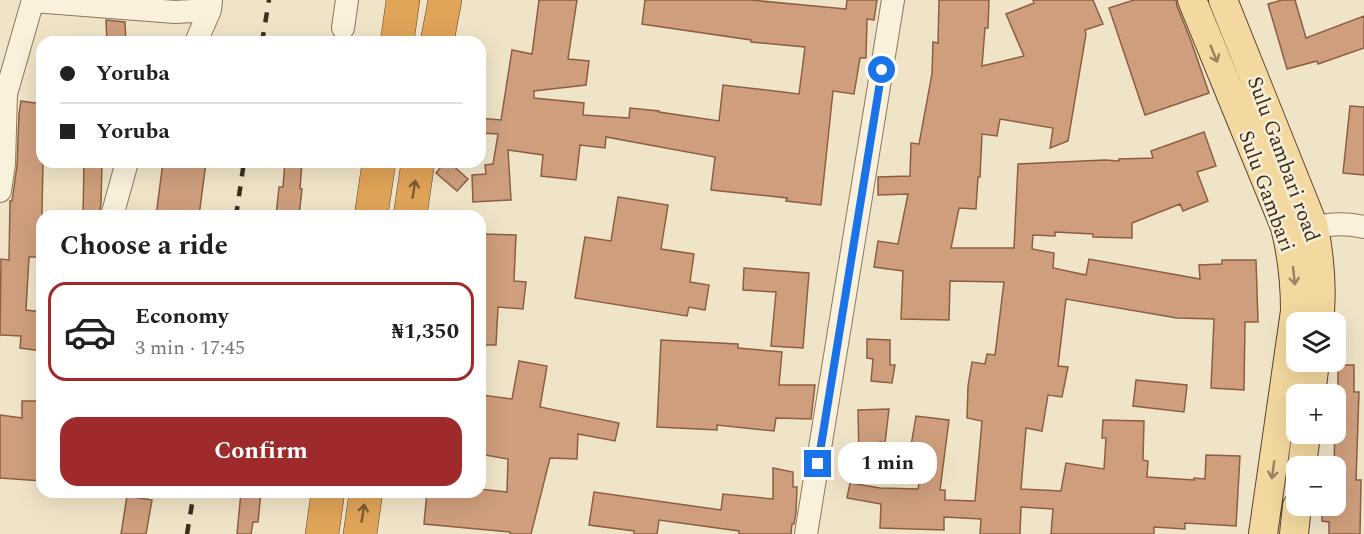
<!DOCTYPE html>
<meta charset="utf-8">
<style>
:root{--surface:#fff;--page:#f6f6f6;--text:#202124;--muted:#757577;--line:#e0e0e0;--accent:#9e2a2b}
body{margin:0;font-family:Spectral,serif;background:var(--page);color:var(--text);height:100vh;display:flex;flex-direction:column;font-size:22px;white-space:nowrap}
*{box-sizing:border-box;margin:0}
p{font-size:20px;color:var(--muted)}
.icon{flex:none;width:33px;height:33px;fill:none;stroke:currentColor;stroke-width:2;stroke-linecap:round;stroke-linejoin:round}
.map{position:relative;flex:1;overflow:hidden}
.details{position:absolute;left:36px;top:210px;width:450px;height:288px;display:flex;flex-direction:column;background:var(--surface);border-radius:18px;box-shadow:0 6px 24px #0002}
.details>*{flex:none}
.banner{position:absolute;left:36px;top:36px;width:450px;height:132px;border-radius:18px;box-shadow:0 6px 24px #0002;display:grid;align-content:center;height:132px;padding:0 24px;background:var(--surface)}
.controls{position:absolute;left:1286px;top:312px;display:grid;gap:12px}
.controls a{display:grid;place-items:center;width:60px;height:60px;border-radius:12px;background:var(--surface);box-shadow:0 6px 24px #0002;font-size:30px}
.end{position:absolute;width:27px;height:27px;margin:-14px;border:8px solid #1a73e8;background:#fff;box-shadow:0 0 0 3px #fff}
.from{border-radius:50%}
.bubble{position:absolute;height:42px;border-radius:18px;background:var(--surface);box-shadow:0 6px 24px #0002;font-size:20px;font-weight:700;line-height:42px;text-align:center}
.banner b{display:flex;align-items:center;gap:21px;height:57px;font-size:22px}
.banner b+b{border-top:2px solid var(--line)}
.banner i{width:15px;height:15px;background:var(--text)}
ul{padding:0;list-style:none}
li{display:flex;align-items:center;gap:18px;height:99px;margin:0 12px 9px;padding:0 12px;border:3px solid transparent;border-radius:18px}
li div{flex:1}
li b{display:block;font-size:22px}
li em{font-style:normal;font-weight:700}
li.current{border-color:var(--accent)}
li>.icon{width:54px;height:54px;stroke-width:1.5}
h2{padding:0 24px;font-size:27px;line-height:72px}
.cta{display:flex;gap:12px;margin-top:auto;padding:12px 24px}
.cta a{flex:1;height:69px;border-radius:18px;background:var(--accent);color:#fff;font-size:24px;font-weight:700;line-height:69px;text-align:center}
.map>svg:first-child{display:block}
</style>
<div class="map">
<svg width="1364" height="534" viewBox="0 0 1364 534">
<rect width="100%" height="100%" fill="#f0e4c8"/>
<!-- building -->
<path fill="#cf9f7d" stroke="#8d5f41" stroke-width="1.5" d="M539,0h38l-9,59 21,2 -3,24 -52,6v7l50,5 -1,12 46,3 1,-10 29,3v1l60,9 4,-36 76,9 6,-47 -54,-5v-2l-109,-16 3,-24h105l96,9 1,-9h30l-3,20 -7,-1 -1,39h-6l-6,36 -21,-3 -12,114 -35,-4 1,-3 -76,-8 4,-33 -109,-20 -1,11 -25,-3 -4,35 -35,-4 2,-21 -35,-5 3,50 -38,2 -1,-27 14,-1 -1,-9 8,-1 5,-30 -18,-1v-15l21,2 11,-70 20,4z
M939,0h50l-1,28h-3l-3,38 42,-10 -18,-42 28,-11 -1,-3h60l10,24 -18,6 1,4 -18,107 -18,7 3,-20 -53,-9 -3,17 -15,-2 -2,43h-2l-2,32 -17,-1 -8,40h63l4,-84 87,-4 14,1v-2l34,-1 -2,-7 53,-19 12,34 -19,6 11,29 -25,10 -3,-7 -48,19v15l-39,-1v-3l-38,-2v4l-22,-1 -1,14 22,4 -1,15 33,7 3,-16 111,20 -1,-14 23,-1v-4h34l2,62h-13l-1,68 -33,-2 3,-69 -37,-1 -111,-19 -8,67 10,1 -6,30 -14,-2 -6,36 -16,-3 -5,61 40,2 5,-28 38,6 2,-31h-4l1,-18 41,1 -1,39 5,1 -1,16 47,3v-2l11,1 1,-24 34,1 -4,70 -51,-3v6l-31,-2v7h-103l2,-25 -32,-2 -1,27h-40l1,-15 -37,-2v13l-64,-2 1,-24 -34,-6 3,-15 30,5 38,1 6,-41 -13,-2 5,-30 33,4 -9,70h5v10l30,1 7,-80 -15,-3 1,-32 4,-24 13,2 2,-10 8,1 9,-73 -54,-1 -1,39 -48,-1 2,-48 -29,-4 4,-26 20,3 10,-50 -30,1v-18l32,-1 1,-33 8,1 13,-70 1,-32 5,1z
M1134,0h42l1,6 14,35 18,52 -64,22 -36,-107z
M1282,0h13l11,38 58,-22v32l-46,16 -1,-3 -30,8 -19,-65z
M106,20l19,2 1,20h-19z
M21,101l21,3v59h1l-2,94h-12l-3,53 16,2v39l-22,-3 1,-12 -21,-1 1,-76 8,1 1,-59h2l5,-35 2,-52z
M1350,106l14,1v68l-21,-2z
M84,162h18l-1,42 -2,12h-16z
M163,162h43l-7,54h-43z
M285,162h17l-2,27h2l-3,27h-23l3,-29h4z
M445,162h4l19,17 -11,12 -21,-18z
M618,197l50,8 -7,44 33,5 -4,28 19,3 -4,25 -16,-3 -2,9 -112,-18 10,-61 26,4z
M480,234l36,1 -2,46 12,1 -3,27 -25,-2 -2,38h-16z
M744,268l65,5 -6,75 -32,-2 5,-54 -33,-2z
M867,339l23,1v25h5l-3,18 -21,-2 2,-22 -6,-1z
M661,340l77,4v4l44,4 -3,33h36l-4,34 -35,-1 -2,13 -57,-6v5l-60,-3z
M519,361l28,5 -7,41 79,16 -4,18 -37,-7 -1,25 -27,-1 -19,76h-21v-2l-86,-8 3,-32h53v-3l27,3 1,-33 -28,-5v-40l2,-19 30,4z
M1338,365h16v27h5l-3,88h5l-1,54h-31v-12l-7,-1v-15h13v-40h-1l2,-74h2z
M1136,380l51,5 -3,27 -51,-6z
M22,401h20v80l-42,-3v-63l22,3z
M889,409l-4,34 -5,-1v14l-21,1 -1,-47z
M773,468l20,4v15h4l-1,25 -2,12h-2l-1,10h-52v-3l-80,-11 -2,14h-23v-3l-45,-6 5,-33 127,18 2,-16 50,5z
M241,492h20l-3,30h-5l-2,12h-14z
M127,496l25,4 -6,34h-25z"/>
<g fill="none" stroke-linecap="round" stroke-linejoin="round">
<defs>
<path id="minor" d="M33,1l142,11 35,-2 1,-10
M343,28l4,-28
M196,42l14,-32
M0,191l4,-27 2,-70 27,-94
M112,216l15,-54
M1298,233c23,-9 42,-11 66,-6
M806,534l87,-534"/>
<path id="major" d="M1192,0l93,227c7,28 10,55 10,84l-32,223
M1223,0l91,227c6,32 9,63 5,95
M1311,394l4,-32
M1302,466l4,-32
M1294,534l3,-28"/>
<path id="highway" d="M397,42l6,-42
M437,42l8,-42
M371,216l8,-54
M410,216l8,-54
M322,534l6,-42
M360,534l6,-42"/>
</defs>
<!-- minor casing -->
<use href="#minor" stroke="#8d765c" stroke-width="24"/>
<!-- major casing -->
<use href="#major" stroke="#5b4430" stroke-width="30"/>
<!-- highway casing -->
<use href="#highway" stroke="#5b4430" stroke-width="34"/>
<!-- minor -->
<use href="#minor" stroke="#faf1dc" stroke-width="22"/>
<!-- major -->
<use href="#major" stroke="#f3d9a0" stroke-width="28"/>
<!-- highway -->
<use href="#highway" stroke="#e0a458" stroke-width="33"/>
<!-- rail -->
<path stroke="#3d2e20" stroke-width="4.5" stroke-dasharray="10 10" stroke-linecap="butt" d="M262,42l7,-42
M236,216l8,-54
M187,534l7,-42"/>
</g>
<!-- one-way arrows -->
<defs><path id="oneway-shaft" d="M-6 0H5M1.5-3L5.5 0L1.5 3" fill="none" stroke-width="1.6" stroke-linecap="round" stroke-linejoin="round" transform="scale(1.5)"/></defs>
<g stroke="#988460">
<use href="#oneway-shaft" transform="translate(1214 54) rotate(68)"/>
<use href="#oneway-shaft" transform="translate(1294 276) rotate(84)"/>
<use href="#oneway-shaft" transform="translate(1273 470) rotate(98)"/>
</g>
<g stroke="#7e5d36">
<use href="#oneway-shaft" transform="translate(414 189) rotate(-81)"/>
<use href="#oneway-shaft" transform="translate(363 513) rotate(-81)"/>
</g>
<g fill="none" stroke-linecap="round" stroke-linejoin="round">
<!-- route -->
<path stroke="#1a73e8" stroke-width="8" d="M818,464l64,-394"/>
</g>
<g text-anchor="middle" stroke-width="5" stroke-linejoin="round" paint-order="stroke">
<!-- street labels -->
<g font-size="21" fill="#3d2e20" stroke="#f7eed8">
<text transform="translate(1284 159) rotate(70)" y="7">Sulu Gambari road</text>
<text transform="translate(1267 191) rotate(70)" y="7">Sulu Gambari</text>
</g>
</g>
</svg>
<div class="controls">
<a><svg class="icon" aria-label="layers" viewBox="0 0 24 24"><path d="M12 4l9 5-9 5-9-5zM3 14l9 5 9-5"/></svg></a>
<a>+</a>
<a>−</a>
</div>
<i class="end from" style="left:882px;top:70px"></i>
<i class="end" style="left:818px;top:464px"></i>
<div class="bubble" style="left:838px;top:442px;width:99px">1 min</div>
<div class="banner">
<b><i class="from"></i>Yoruba</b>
<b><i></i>Yoruba</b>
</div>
<section class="details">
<h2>Choose a ride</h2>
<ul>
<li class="current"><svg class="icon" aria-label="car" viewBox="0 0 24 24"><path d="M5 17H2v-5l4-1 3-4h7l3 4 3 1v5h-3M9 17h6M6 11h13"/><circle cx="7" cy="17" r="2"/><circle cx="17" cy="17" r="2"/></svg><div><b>Economy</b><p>3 min · 17:45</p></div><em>₦1,350</em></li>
</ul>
<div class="cta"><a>Confirm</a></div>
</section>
</div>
